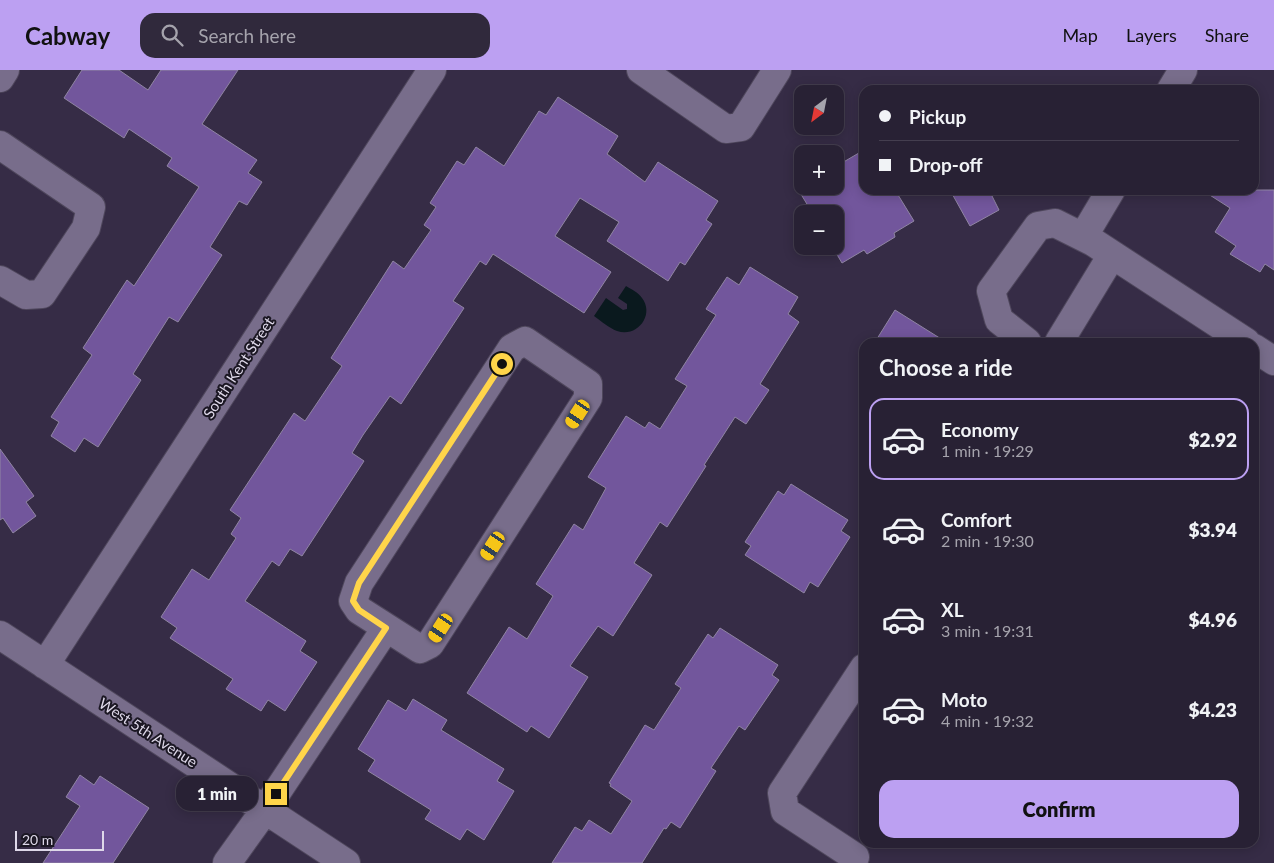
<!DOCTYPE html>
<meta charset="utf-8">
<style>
:root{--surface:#282134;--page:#30293c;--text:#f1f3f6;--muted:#a5a3ac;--line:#443e4f;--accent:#bca0f2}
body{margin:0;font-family:Lato,sans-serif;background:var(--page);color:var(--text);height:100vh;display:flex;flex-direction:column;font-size:19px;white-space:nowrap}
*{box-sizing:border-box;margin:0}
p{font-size:16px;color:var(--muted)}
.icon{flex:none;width:28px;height:28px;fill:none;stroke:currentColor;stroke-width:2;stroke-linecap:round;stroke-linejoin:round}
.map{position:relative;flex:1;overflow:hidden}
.side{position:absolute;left:859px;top:268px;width:400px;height:510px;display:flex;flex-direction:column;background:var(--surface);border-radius:15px;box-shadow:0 2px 12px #0003,0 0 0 1px var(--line)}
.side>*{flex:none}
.hud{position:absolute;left:859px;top:15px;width:400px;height:110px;border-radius:15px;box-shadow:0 2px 12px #0003,0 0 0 1px var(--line);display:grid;align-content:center;height:110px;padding:0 20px;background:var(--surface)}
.needle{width:32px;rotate:212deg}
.buttons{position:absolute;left:794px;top:15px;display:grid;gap:10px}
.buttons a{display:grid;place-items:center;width:50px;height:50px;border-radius:10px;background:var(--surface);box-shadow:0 2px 12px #0003,0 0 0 1px var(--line);font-size:25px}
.scale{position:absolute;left:15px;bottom:12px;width:89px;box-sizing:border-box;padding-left:5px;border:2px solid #ded8e9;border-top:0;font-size:14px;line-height:18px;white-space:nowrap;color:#ded8e9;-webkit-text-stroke:4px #1b1723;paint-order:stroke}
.end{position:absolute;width:22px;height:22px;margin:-11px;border:6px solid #ffd54a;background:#111;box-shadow:0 0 0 2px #111}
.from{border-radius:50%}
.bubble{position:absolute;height:35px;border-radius:15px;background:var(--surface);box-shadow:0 2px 12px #0003,0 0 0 1px var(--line);font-size:16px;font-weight:800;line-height:35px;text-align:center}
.car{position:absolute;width:15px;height:30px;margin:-15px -8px;border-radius:6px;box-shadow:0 0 4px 1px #0007;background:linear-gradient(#f5c518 24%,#345 0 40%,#f5c518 0 76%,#345 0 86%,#f5c518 0)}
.hud b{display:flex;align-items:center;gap:18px;height:48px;font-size:19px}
.hud b+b{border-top:1px solid var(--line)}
.hud i{width:12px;height:12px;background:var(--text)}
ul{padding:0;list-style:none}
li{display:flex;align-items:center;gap:15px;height:82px;margin:0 10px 8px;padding:0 10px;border:2px solid transparent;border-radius:15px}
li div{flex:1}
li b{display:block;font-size:19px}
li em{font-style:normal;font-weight:800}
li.on{border-color:var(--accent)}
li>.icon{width:45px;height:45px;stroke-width:1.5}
h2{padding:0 20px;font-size:22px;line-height:60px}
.button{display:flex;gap:10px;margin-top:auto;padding:10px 20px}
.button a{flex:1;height:58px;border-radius:15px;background:var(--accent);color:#111;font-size:20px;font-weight:800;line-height:58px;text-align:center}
header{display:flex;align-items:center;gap:30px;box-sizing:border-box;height:70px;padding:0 25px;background:var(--accent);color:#111}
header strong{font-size:24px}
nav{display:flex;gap:28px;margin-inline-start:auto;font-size:18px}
.search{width:350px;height:45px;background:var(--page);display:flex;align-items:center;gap:12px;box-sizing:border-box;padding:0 18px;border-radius:15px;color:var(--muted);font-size:19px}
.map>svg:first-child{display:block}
</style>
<header>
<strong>Cabway</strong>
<div class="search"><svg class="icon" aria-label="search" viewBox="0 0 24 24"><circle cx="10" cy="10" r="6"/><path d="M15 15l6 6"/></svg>Search here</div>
<nav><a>Map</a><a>Layers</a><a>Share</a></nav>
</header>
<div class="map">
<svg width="1274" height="793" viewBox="0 0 1274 793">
<rect width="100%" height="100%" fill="#362c46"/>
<!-- water -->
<path fill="#0a191e" d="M626,216c5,3 13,7 16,12 13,17 -5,40 -25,33 -8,-3 -16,-10 -23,-15l12,-18 17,12 4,-1v-5l-9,-6z"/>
<!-- building -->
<path fill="#72569c" stroke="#9085a3" d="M82,0h37l29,20 13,-20h77l-36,54 55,36 -9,13 14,9 -15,23 -8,-4 -29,46 12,8 -44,67 -9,-5 -36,57 8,6 -43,67 -14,-9 -9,14 -24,-16 8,-14 -8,-5 41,-62 -9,-7 44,-68 7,6 65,-99 -32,-21 5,-8 -43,-29 -5,9 -60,-40z
M558,27l60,39 -11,18 38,28 13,-20 60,39 -12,19 6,4 -27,41 -5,-3 -12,19 -61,-40 12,-19 -39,-24 -25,38 56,36 -27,41 -91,-59 -7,11 -6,-4 -27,40 11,7 -63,96 -11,-8 -27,39 -11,18 12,8 -62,95 -12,-7 -11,17 -7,-5 -27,40 61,40 -6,10 17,11 -32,49 -17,-11 -7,11 -35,-22 7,-10 -63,-41 7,-10 -16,-11 31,-48 17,11 27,-42 -5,-4 10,-16 -11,-8 64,-97 11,8 37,-55 -11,-8 62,-97 11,8 27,-39 -7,-5 12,-18 -6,-4 27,-42 7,4 12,-18 28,19 35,-55 7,4z
M864,80v40h31l19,31 -20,12 1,4 -28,17 -3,-4 -22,13 -10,-17h3v-32h-22l-17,-28h39v-19z
M950,120h39l10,20 -29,16z
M1202,120h72v80l-9,-6 -5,8 -30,-18 6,-8 -21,-14 15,-24z
M750,197l48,30 -10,17 11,8 -39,62 9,6 -23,34 -11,-7 -31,48 2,1 -39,61 -7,-5 -26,41 18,12 -39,61 -15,-10 -28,40 18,11 -39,61 -18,-12 -4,6 -60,-39 42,-66 18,12 26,-43 -17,-12 38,-60 9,6 23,-42 -18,-11 38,-61 19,12 4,-6 11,7 27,-43 -12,-7 41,-64 -10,-6 21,-32 12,8z
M895,240l51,32h-71z
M0,379l34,47 -8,6 10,14 -23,17 -10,-15 -3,2z
M791,414l57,36 -7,11 9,6 -32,50 -8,-5 -6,11 -59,-38 6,-9 -6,-4 33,-51 6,4z
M720,558l58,37 -6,10 7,5 -34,50 -6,-4 -28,42 5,3 -36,57 -9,-6 -5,7 -2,-1 -22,35h-90l23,-36 7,4 7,-11 22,14 21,-33 -22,-15 1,-2 -2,-1 36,-58 9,5 27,-42 -6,-4 33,-50 5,4z
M413,629l34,21 -6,10 63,39 -7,12 17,10 -30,49 -17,-11 -7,11 -35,-21 6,-9 -63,-39 7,-11 -17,-11 30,-49 18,11z
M80,705l14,10 6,-9 49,32 -36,55h-70l37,-57 -14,-9z"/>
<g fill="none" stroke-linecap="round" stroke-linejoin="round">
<defs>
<path id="minor" d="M641,0l85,59 15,-2 36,-57
M0,8l5,-8
M1171,20l12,-20
M0,75l91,62 -5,21 -44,66 -16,1 -26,-15
M1083,167l28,-47
M525,271l63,43v14l-158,246 -10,5 -61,-39 -6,-9 6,-18 153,-235z
M1027,272l-28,-22 -8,-29 47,-65 17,-3 38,19 153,100
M1059,272l53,-87
M1254,278l20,13
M0,565l346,228
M45,595l387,-595
M855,787l-70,-46 -3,-18 82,-125
M227,793l38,-53 121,-182"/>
</defs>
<!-- minor casing -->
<use href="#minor" stroke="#4f475c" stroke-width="30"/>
<!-- minor -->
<use href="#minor" stroke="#786d8b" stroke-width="28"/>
</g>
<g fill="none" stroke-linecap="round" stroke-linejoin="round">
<!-- route -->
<path stroke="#ffd54a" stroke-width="6" d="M276,724l110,-166 -27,-18 -6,-9 6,-18 143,-219"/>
</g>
<g text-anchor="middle" stroke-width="4" stroke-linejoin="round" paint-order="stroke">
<!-- street labels -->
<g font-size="15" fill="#ded8e9" stroke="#1b1723">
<text transform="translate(239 298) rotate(-57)" y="5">South Kent Street</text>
<text transform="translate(148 663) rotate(33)" y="5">West 5th Avenue</text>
</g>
</g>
</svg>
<div class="buttons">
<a><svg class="needle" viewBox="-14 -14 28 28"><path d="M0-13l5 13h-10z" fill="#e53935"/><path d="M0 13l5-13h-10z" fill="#a5a3ac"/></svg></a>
<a>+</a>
<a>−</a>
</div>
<div class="scale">20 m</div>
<i class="end from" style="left:502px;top:294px"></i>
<i class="end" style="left:276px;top:724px"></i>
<div class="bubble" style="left:176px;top:706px;width:82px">1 min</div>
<i class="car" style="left:578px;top:344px;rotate:213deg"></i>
<i class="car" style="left:493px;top:476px;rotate:213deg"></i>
<i class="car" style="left:441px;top:558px;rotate:213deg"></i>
<div class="hud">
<b><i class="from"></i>Pickup</b>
<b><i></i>Drop-off</b>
</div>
<section class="side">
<h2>Choose a ride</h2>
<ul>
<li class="on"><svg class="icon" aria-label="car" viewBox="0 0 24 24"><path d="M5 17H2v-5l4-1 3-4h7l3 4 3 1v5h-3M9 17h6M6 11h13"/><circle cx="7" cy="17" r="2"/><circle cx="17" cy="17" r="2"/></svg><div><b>Economy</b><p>1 min · 19:29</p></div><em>$2.92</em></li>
<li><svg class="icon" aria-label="car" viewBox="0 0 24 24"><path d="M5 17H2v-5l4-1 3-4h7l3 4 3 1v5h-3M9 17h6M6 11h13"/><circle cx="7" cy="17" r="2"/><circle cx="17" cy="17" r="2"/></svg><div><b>Comfort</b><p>2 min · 19:30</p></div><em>$3.94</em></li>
<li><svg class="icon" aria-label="car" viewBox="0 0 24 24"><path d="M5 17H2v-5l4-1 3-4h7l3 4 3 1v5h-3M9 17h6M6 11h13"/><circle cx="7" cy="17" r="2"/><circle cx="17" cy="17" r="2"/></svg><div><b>XL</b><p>3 min · 19:31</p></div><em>$4.96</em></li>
<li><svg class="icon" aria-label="car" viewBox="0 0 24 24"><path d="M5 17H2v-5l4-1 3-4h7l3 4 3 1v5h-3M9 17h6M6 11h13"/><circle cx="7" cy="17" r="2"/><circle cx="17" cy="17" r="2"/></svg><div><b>Moto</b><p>4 min · 19:32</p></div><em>$4.23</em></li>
</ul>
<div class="button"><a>Confirm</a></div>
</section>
</div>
